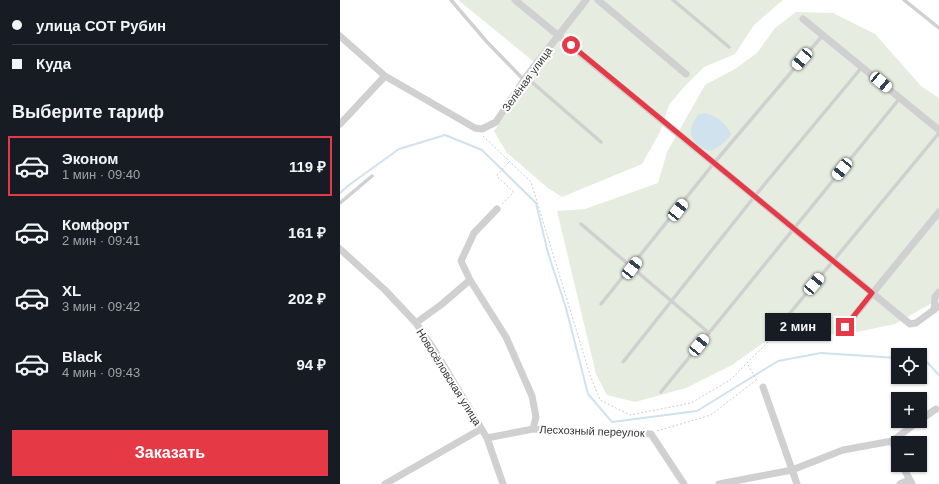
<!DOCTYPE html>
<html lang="ru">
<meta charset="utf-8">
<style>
:root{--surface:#171b24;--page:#242831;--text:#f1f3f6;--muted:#9ea1a6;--line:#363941;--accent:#e63946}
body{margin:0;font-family:Arial,sans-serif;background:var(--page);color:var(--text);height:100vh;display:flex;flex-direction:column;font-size:15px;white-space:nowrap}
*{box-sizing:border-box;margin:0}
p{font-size:13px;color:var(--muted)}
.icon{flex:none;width:22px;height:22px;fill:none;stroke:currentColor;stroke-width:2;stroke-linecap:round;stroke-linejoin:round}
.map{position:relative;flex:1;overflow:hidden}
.drawer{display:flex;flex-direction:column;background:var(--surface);width:340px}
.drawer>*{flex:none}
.guide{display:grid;align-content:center;height:88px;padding:0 12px;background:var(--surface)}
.tools{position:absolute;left:551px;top:348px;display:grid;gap:8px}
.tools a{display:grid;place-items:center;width:36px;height:36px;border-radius:0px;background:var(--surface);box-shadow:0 1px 3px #0004;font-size:20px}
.end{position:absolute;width:18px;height:18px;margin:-9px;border:5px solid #e63946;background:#fff;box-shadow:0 0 0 2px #fff}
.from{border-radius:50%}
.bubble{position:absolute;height:28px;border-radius:0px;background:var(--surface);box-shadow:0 1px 3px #0004;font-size:13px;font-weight:600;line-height:28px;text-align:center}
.car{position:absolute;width:12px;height:24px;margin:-12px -6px;border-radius:5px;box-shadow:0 0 3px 1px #0007;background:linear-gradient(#fff 24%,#345 0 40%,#fff 0 76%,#345 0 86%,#fff 0)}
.guide b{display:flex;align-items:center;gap:14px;height:38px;font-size:15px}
.guide b+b{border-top:1px solid var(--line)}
.guide i{width:10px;height:10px;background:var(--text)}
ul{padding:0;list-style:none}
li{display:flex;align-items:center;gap:12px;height:60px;margin:0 8px 6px;padding:0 4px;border:2px solid transparent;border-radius:0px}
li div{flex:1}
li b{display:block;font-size:15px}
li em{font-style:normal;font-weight:600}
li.active{border-color:var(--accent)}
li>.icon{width:36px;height:36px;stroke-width:1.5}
h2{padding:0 12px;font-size:18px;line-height:48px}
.primary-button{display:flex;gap:8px;margin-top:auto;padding:8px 12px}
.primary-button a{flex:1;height:46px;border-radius:0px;background:var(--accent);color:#fff;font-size:16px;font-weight:600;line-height:46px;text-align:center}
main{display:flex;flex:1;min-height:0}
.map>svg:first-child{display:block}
</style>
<main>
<section class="drawer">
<div class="guide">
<b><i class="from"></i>улица СОТ Рубин</b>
<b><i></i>Куда</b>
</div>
<h2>Выберите тариф</h2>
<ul>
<li class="active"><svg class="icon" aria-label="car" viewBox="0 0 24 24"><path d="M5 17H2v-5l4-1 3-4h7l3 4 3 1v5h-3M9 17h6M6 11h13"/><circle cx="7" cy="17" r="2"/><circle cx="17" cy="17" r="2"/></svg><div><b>Эконом</b><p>1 мин · 09:40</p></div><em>119 ₽</em></li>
<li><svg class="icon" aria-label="car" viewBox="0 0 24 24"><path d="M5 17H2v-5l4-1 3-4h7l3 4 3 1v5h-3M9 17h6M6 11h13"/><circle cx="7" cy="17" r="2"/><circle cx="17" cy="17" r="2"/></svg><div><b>Комфорт</b><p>2 мин · 09:41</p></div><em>161 ₽</em></li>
<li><svg class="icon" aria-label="car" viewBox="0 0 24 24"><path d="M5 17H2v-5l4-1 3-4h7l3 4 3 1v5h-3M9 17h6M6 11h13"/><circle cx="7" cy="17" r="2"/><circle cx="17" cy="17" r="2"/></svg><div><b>XL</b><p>3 мин · 09:42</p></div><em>202 ₽</em></li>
<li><svg class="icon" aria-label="car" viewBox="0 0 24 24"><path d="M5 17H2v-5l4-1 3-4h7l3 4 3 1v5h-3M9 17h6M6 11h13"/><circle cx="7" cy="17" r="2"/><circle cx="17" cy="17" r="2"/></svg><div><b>Black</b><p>4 мин · 09:43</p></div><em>94 ₽</em></li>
</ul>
<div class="primary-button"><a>Заказать</a></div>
</section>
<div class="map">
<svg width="599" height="484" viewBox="0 0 599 484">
<rect width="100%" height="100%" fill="#fff"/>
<!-- green -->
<path fill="#e6ecdf" d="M118,0h325l-29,25 -19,29 -31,13 -21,21 -14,17 -9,27 -18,32 -80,33 -14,-9 -41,-35 -13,-22 45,-65z
M456,12l37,1 42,21 46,52 18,12v201l-44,25 -53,11 -51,-3 -28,11 -31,22 -46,23 -51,14 -28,-7 -11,-21 -39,-163 28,-2 73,-26 9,-31 38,-67 30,-16 22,-16 18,-25z"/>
<!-- water -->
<path fill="#cfe2ee" d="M366,113c10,3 21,11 25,21 -5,8 -13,14 -21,17 -20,-6 -25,-22 -11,-37z"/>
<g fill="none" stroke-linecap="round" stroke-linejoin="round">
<!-- stream -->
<path stroke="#cfe2ee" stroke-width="2" d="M0,193l9,-8 50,-36 46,-14 37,15 54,53 12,50 18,55 22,86 24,28 85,-11 81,-50 43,-8 77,5
M580,360h5l14,15"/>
<!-- path -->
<path stroke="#cdcdcd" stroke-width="1" stroke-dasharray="2 2" stroke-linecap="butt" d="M143,136l48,46 59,193 10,25 30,15 61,-12 39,-23 41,-41 3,-5
M162,204l11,-11v-2l-15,-13 -1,-3 12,-13
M408,365l10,17
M317,431l54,-16 45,-35
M260,433l15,-1"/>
<!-- service -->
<path stroke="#d0d0d0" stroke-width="3.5" d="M111,0l36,42 37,38
M333,0l56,47
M564,0l35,28
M186,77l75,65
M0,203l32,-27
M241,224l128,109
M261,304l113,-141 108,-127
M436,330l163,-197
M283,362l131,-165 108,-130
M321,392l239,-294"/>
<!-- minor -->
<path stroke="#d0d0d0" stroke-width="7" d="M175,0l395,324 6,-1 23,-17
M258,0l88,74
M463,19l136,111
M0,36l45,40 90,52 7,1 14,-7 30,-45 60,-77
M0,124l45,-48
M0,249l45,41 31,33 19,28 52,87 16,46
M130,280l36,57 26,59 4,21 -3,12
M594,310l1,-13 4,-5
M76,323l26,-19 28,-24 -9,-19 13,-28 23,-24
M505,327l94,-115
M423,387l34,97
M580,420l16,-11
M281,432l30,2 33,50
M147,438l46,-9 60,4
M552,441l6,14
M562,465l10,19
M45,484l96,-55
M379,484l73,-14 51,-20 49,-9 27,-20
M560,484l9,-4"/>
</g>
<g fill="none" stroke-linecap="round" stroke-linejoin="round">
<!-- route -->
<path stroke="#e63946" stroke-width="5" d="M231,45l301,248 -27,34"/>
</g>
<g text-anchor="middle" stroke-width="4" stroke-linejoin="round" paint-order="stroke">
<!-- street labels -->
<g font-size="11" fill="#333" stroke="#fff">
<text transform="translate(187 79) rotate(-54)" y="4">Зелёная улица</text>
<text transform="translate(109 377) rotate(58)" y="4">Новосёловская улица</text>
<text transform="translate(252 431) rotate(2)" y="4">Лесхозный переулок</text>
</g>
</g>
</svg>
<div class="tools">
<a><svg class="icon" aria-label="locate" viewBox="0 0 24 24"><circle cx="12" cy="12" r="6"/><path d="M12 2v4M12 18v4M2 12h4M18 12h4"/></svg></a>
<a>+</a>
<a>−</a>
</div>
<i class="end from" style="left:231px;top:45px"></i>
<i class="end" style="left:505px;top:327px"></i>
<div class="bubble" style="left:425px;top:313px;width:66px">2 мин</div>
<i class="car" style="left:462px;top:59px;rotate:220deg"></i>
<i class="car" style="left:541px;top:82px;rotate:130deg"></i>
<i class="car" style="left:502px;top:169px;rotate:219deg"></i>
<i class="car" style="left:338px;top:210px;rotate:38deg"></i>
<i class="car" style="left:292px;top:268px;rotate:38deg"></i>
<i class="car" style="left:474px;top:284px;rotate:40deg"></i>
<i class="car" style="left:359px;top:345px;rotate:39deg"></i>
</div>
</main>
